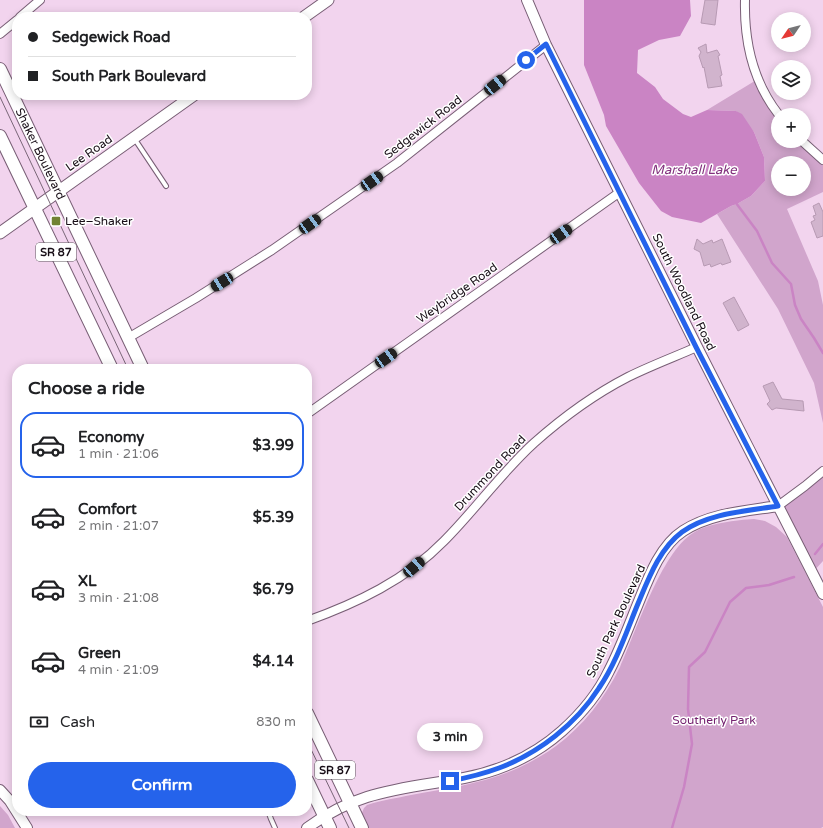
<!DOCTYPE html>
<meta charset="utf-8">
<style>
:root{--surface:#fff;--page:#f6f6f6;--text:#202124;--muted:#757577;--line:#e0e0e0;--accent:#2563eb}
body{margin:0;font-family:"Varela Round",sans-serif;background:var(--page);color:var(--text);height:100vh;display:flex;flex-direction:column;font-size:15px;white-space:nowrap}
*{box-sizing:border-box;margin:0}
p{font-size:13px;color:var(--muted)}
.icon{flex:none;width:22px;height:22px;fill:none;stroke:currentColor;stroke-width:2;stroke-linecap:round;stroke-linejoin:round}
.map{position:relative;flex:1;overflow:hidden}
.drawer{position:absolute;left:12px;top:364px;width:300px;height:452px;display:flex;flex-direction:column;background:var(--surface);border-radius:16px;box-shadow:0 2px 10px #0003}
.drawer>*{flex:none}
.hud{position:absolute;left:12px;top:12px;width:300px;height:88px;border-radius:16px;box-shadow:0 2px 10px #0003;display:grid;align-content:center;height:88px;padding:0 16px;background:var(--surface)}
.needle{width:26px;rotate:235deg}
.controls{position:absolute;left:771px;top:12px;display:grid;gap:8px}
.controls a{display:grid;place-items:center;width:40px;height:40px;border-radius:50%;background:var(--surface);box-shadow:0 2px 10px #0003;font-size:20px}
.end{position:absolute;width:18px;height:18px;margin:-9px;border:5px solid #2563eb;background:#fff;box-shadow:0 0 0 2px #fff}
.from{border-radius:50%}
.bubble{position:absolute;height:28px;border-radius:14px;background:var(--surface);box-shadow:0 2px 10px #0003;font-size:13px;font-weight:800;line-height:28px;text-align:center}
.car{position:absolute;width:12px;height:24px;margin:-12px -6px;border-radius:5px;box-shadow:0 0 3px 1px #0007;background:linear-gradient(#222 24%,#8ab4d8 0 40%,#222 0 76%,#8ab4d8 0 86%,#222 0)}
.hud b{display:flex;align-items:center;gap:14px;height:38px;font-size:15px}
.hud b+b{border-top:1px solid var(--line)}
.hud i{width:10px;height:10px;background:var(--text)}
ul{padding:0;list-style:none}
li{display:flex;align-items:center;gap:12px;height:66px;margin:0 8px 6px;padding:0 8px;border:2px solid transparent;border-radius:16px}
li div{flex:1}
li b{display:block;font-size:15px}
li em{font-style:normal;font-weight:800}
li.on{border-color:var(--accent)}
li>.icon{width:36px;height:36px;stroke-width:1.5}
h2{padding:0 16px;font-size:18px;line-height:48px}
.pay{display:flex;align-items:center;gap:10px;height:44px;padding:0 16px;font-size:15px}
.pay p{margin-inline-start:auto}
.button{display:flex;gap:8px;margin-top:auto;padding:8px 16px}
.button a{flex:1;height:46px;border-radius:24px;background:var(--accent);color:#fff;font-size:16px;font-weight:800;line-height:46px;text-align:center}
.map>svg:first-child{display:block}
</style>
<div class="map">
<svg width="823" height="828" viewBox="0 0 823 828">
<rect width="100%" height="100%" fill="#f2d4ee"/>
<!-- green -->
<path fill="#d1a5cc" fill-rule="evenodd" d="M758,79l20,36v26h24l21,19v32l-36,17 31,72 5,24v118l-9,-40 -36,-74 -61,-95 14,-8 6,-2 14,-8 14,-15 -1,-24 -10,-25 -18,-21 -29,-1zM778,163h26v26h-26z
M823,471v90l-11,12 -34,-67z
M754,519l11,2 11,6 11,10 36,70v220l-2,1h-454l-6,-13 3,-7 3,-3c15,-5 30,-7 44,-10 55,-10 98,-15 145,-49 27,-20 49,-48 64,-79 16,-35 41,-114 73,-134 15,-10 44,-13 61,-14z
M0,806l8,9 7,13h-15z"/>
<!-- water -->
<path fill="#ca84c4" d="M584,0h106l1,16 -11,20 -21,4 -21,10 -1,23 18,14 8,12 20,15 8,3 16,-7 29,1 6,3 12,18 10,25 1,24 -14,15 -14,8 -6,2 -30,17 -29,-6 -11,-6 -22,-28 -33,-57 -2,-11 -20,-50z"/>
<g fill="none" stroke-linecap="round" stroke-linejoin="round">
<!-- stream -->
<path stroke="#ca84c4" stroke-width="2.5" d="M736,203l21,28 15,32 19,21 4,21 6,14 13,19 9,15
M815,554l8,-10
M672,828l12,-41 8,-43 -4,-35 1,-42 16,-15 25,-50 16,-14 23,-3 25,-8"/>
</g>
<!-- building -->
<path fill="#d1b4cd" stroke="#b79ab3" d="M705,0h13l-3,25 -14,-2z
M706,44l1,9 10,-3 3,5 -2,1 4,19 -2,1 2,10 -14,2 -4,-21 -1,1 -4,-12 2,-4 -3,-4z
M819,203l4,9v24l-6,2 -6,-16 4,-2 -2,-4 3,-1 -3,-9z
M697,239l6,5 9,-4 1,3 9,-4 9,23 -9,3 -1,-2 -10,4 -1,-3 -6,2 -4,-14 -6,-3z
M734,297l15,28 -11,6 -15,-28z
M773,382l9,17 21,2 1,10 -28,-3 -4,2 -5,-6 3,-3 -7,-15z"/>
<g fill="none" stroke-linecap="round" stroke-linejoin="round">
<defs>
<path id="service" d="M134,138l32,48
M268,811l3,8 4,9"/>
<path id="minor" d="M745,0c-1,41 8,82 34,115
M20,17l20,-17
M0,34l17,-14
M802,141l21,19
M128,338l68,-40 76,-48 125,-87 149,-118
M307,414l313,-222
M778,506l27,-20 18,-15
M307,621c50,-18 99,-41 137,-80 31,-31 57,-68 90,-98 27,-24 61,-49 94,-66 22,-11 46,-20 69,-30"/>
<path id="tertiary" d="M527,0l19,45 151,302 126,247
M0,790l10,11 17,27
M307,828c19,-14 38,-24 60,-31 31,-10 65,-13 97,-19 36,-7 71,-23 98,-47 19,-17 36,-37 47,-60 10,-19 18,-40 26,-60 11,-26 23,-64 48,-80 28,-18 63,-20 95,-25"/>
<path id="secondary" d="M304,17l24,-17
M0,233l194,-138"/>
<g id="primary">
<path id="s1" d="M0,69l143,300"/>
<path d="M0,136l112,233"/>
<path d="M307,713l55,115"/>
<path d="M307,780l23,48"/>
</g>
</defs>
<!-- service casing -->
<use href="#service" stroke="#785e75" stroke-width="6"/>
<!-- minor casing -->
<use href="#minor" stroke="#785e75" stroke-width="10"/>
<!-- tertiary casing -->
<use href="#tertiary" stroke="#785e75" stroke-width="12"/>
<!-- secondary casing -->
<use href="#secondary" stroke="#785e75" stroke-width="13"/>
<!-- primary casing -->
<use href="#primary" stroke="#785e75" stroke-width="14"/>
<!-- service -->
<use href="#service" stroke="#fff" stroke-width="4"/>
<!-- minor -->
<use href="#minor" stroke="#fff" stroke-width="8"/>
<!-- tertiary -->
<use href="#tertiary" stroke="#fff" stroke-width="10"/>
<!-- secondary -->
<use href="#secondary" stroke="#fff" stroke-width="11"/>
<!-- primary -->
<use href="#primary" stroke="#fff" stroke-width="12"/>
<!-- tram -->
<path stroke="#796677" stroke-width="1" d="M0,97l128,272
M307,741l42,87"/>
</g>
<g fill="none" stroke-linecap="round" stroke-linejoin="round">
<!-- route -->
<path stroke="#2563eb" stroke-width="5" d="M450,781c16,-3 33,-7 49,-13 40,-15 77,-44 100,-80 17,-25 27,-55 38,-82 11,-26 22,-57 45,-74 26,-19 65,-21 96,-26l-82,-159 -150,-303 -20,16"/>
</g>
<!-- markers -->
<rect fill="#718232" stroke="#fff" stroke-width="1.5" x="51" y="216" width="10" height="10" rx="2"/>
<g text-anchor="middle" stroke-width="3" stroke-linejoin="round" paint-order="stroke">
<!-- shield labels -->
<g fill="#fff" stroke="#5d565c" stroke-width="1">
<rect x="36" y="243" width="40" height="18" rx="3"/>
<rect x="315" y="761" width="40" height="18" rx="3"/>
</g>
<g font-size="11" font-weight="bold" fill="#170d16">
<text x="56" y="256">SR 87</text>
<text x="335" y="774">SR 87</text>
</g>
<!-- street labels -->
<g font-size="12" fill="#170d16" stroke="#fff">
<text transform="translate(423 127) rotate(-38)" y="4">Sedgewick Road</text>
<text transform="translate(89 153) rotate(-35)" y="4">Lee Road</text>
<text dy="4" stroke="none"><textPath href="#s1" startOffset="94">Shaker Boulevard</textPath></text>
<text transform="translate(684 292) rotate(64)" y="4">South Woodland Road</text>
<text transform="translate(457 293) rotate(-35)" y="4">Weybridge Road</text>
<text transform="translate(490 473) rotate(-47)" y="4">Drummond Road</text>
<text transform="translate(616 621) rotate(-65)" y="4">South Park Boulevard</text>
</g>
<!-- poi labels -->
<g font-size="12" fill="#170d16" stroke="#fff" text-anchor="start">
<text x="65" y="225">Lee–Shaker</text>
</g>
<!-- park labels -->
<g font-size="12" fill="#74216f" stroke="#fff">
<text x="714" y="724">Southerly Park</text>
</g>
<!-- water labels -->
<g font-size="13" font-style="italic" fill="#82307d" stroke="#fff">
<text x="694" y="174">Marshall Lake</text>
</g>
</g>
</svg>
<div class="controls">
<a><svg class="needle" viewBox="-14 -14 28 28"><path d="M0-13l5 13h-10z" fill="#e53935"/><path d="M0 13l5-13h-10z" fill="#757577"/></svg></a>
<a><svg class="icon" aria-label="layers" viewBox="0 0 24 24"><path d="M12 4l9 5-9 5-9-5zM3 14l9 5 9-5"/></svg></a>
<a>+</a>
<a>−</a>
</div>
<i class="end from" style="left:526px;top:60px"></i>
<i class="end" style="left:450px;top:781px"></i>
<div class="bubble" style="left:417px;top:723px;width:66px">3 min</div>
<i class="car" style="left:495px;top:85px;rotate:51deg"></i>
<i class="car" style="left:372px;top:181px;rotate:55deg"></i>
<i class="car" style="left:310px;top:224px;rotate:55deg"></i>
<i class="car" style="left:561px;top:234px;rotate:55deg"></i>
<i class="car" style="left:222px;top:282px;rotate:238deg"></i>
<i class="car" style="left:386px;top:358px;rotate:55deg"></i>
<i class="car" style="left:414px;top:567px;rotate:49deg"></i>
<div class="hud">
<b><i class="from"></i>Sedgewick Road</b>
<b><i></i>South Park Boulevard</b>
</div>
<section class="drawer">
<h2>Choose a ride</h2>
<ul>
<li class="on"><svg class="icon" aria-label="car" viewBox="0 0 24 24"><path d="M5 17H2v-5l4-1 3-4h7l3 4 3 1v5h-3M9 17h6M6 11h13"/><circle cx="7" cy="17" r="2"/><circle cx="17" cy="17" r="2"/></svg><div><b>Economy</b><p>1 min · 21:06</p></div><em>$3.99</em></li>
<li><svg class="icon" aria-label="car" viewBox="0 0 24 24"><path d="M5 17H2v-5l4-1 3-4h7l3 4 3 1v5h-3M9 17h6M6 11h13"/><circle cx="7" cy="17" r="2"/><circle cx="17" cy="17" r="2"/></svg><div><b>Comfort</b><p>2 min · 21:07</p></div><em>$5.39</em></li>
<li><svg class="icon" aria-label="car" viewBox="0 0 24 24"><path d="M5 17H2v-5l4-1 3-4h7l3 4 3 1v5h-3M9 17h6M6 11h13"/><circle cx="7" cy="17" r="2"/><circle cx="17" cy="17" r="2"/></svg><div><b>XL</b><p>3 min · 21:08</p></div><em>$6.79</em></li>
<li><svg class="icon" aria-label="car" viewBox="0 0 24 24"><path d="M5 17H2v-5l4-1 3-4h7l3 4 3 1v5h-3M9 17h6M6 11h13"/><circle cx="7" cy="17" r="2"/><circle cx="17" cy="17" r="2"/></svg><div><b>Green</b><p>4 min · 21:09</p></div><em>$4.14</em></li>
</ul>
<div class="pay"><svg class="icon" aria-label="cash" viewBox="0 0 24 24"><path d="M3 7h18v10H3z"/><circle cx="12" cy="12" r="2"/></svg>Cash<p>830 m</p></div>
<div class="button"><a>Confirm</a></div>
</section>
</div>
